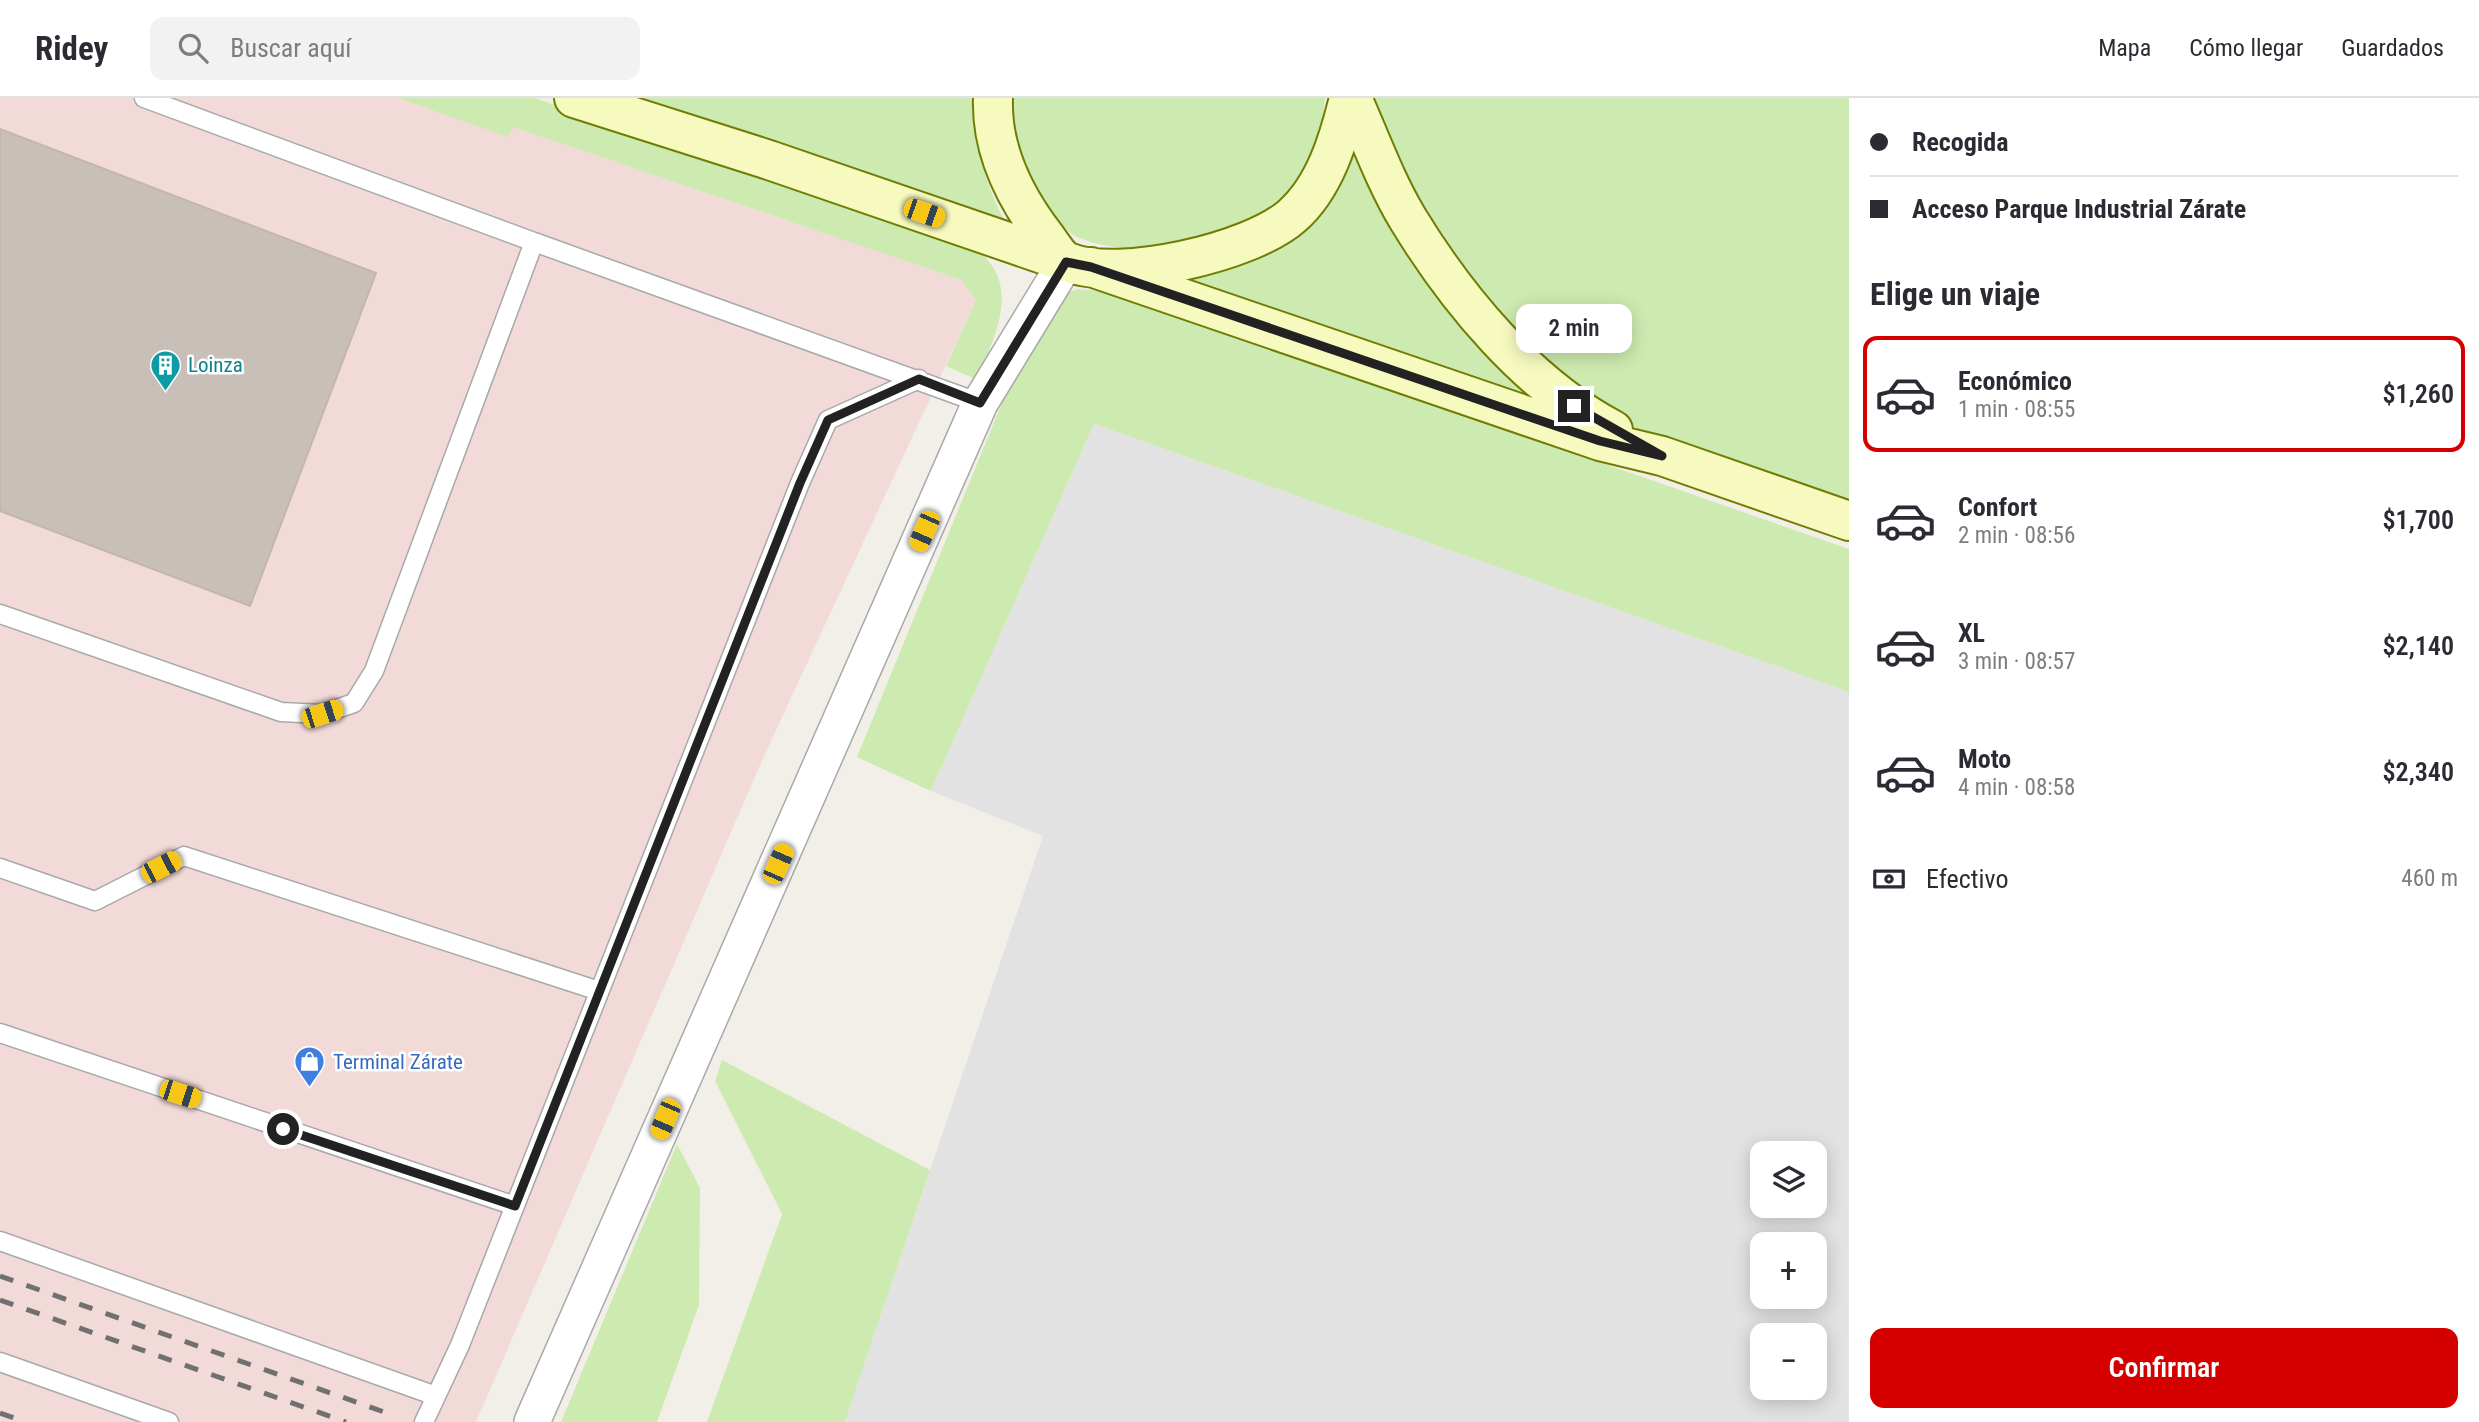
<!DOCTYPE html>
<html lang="es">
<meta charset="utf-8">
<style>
:root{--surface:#fff;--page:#f2f2f3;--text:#2b2b33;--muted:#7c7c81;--line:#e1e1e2;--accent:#d40000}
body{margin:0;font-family:"Roboto Condensed",sans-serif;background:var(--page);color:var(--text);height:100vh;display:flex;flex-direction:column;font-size:26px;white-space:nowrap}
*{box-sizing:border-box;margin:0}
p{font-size:23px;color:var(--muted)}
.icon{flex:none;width:38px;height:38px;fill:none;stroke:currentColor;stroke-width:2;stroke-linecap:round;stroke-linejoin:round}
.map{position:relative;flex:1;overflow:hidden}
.details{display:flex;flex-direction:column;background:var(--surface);width:630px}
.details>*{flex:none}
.banner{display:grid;align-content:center;height:154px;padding:0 21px;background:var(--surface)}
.controls{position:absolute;left:1750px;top:1043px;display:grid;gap:14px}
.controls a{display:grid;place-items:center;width:77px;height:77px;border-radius:14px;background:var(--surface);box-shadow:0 4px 18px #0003;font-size:35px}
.end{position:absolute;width:32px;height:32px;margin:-16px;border:9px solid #222;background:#fff;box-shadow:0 0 0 4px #fff}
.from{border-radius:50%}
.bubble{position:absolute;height:49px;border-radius:14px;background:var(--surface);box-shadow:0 4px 18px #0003;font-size:23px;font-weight:600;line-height:49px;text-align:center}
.car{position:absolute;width:21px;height:42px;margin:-21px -10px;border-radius:9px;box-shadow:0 0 5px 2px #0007;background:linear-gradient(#f5c518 24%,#345 0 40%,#f5c518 0 76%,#345 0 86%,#f5c518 0)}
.banner b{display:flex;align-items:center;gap:24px;height:66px;font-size:26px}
.banner b+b{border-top:2px solid var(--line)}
.banner i{width:18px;height:18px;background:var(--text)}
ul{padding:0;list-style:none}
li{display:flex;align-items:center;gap:21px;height:116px;margin:0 14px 10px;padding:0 7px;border:4px solid transparent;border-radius:14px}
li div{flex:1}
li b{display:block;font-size:26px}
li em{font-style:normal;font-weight:600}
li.active{border-color:var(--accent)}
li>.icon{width:63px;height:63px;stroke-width:1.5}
h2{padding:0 21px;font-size:32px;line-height:84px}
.pay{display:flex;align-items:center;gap:18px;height:77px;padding:0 21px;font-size:26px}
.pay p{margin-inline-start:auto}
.action{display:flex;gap:14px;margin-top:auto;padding:14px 21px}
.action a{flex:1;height:80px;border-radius:14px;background:var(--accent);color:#fff;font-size:28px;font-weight:600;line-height:80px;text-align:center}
header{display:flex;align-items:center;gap:42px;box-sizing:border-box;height:98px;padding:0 35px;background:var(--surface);border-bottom:2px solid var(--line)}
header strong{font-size:33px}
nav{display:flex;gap:38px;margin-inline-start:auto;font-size:24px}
.search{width:490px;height:63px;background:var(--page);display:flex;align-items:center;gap:18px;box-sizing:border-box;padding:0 24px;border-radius:14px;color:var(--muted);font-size:26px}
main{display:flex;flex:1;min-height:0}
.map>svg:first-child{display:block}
</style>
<header>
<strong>Ridey</strong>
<div class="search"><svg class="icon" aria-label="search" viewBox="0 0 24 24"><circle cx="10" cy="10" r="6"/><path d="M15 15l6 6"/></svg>Buscar aquí</div>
<nav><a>Mapa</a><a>Cómo llegar</a><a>Guardados</a></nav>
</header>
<main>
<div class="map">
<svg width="1849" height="1324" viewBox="0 0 1849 1324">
<rect width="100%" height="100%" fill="#f2efe9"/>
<!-- commercial -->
<path fill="#f2dad9" d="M0,0h398l110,38 5,-9 448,153 15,20 -212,456 -288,666h-476z"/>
<!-- grass -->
<path fill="#cdebb0" d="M398,0h137l442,152c46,36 17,87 0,130l-31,-14 30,-66 -15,-20 -448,-153 -5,10z
M615,0h359c1,47 11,88 34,129z
M1008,0h317l-4,39 -25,49 -28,28 -70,29 -68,7 -37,-7 -18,-7 -23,-18 -35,-55z
M1373,0h476v408l-207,-74 -99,-73 -63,-66 -67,-96z
M1355,32l114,202 67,75 -379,-129 82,-19z
M1077,191l35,3 737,257v143l-755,-268 -163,367 -74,-34 170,-415 35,-47z
M722,962l208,110 -85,252h-138l75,-208 -67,-133z
M677,1046l23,44 -1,117 -42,117h-96z"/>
<!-- parking -->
<path fill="#e2e2e2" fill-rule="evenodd" d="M1094,326l755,268v730h-1004l198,-586 -112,-45zM1762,1055h53v53h-53zM1762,1146h53v53h-53zM1762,1237h53v53h-53z"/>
<!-- building -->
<path fill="#c7bfb8" stroke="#c4b6ab" stroke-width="2" d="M0,31l376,144 -126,333 -250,-95z"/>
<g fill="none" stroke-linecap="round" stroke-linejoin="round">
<defs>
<path id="service" d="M144,0l390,144
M0,516l281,98 41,2 32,-11 20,-32 160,-429 446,161
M0,770l95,33 89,-45 415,135
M0,935l515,173
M0,1143l436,155
M0,1264l169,60
M424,1324l36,-77 340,-862 28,-63 91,-41"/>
<path id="minor" d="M532,1324l448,-1019 86,-141"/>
<path id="secondary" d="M574,0l195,62 297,102
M993,0c-2,53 22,100 54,141 5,7 13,20 21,23 50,21 184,-10 224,-46 33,-29 47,-77 57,-118
M1352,0c18,40 33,83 56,121 50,82 120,166 205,211
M1091,169l509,174 62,15 187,65"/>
</defs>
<!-- service casing -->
<use href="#service" stroke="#a9a9a9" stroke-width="21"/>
<!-- minor casing -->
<use href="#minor" stroke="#a9a9a9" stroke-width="38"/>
<!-- secondary casing -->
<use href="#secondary" stroke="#707d05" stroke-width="42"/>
<!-- service -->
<use href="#service" stroke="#fff" stroke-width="18"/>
<!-- minor -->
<use href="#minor" stroke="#fff" stroke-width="35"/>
<!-- secondary -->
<use href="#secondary" stroke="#f7fabf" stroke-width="38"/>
<!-- rail -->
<path stroke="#707070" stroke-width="5" stroke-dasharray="14 14" stroke-linecap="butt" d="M0,1178l387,137
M0,1202l346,122
M0,1315l26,9"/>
</g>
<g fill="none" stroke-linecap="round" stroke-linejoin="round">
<!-- route -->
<path stroke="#222" stroke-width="9" d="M283,1031l232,77 285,-723 28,-63 91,-41 61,24 86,-141 25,5 509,174 62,15 -88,-50"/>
</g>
<!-- icons -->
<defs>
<symbol id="building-pin" viewBox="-11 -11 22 30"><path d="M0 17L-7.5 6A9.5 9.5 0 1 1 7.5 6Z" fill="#0f9aa8" stroke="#fff"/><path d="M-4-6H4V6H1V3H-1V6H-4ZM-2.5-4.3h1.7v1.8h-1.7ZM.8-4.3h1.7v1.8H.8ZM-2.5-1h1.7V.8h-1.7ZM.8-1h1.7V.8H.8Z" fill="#fff"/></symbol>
<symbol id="shop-pin" viewBox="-11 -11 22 30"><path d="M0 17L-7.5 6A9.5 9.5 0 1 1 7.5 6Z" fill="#3f7fe0" stroke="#fff"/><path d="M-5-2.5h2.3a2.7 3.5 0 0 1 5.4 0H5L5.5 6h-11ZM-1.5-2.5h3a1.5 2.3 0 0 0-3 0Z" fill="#fff"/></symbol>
</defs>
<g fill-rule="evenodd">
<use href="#building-pin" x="148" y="250" width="35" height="47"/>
<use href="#shop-pin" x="292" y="946" width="35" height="47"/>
</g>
<g text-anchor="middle" stroke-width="5" stroke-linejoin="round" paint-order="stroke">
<!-- culture labels -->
<g font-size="21" fill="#0d838f" stroke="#fff" text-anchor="start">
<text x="188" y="274">Loinza</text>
</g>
<!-- shop labels -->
<g font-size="21" fill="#366cbe" stroke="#fff" text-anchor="start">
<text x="333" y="971">Terminal Zárate</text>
</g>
</g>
</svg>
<div class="controls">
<a><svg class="icon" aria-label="layers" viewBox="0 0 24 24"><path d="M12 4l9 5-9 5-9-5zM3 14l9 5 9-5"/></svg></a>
<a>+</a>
<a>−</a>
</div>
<i class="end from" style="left:283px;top:1031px"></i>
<i class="end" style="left:1574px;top:308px"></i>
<div class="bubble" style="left:1516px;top:206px;width:116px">2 min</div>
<i class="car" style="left:924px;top:115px;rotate:109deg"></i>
<i class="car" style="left:924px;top:433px;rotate:204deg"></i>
<i class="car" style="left:322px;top:616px;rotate:72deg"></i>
<i class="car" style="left:778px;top:766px;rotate:24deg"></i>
<i class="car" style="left:161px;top:769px;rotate:63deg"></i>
<i class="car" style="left:180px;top:996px;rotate:108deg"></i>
<i class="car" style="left:665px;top:1021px;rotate:203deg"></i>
</div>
<section class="details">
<div class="banner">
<b><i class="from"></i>Recogida</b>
<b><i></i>Acceso Parque Industrial Zárate</b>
</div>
<h2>Elige un viaje</h2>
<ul>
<li class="active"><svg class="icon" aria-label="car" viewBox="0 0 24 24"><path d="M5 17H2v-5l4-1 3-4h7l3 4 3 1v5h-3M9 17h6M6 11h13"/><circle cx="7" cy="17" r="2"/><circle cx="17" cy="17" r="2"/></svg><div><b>Económico</b><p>1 min · 08:55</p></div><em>$1,260</em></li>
<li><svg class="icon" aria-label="car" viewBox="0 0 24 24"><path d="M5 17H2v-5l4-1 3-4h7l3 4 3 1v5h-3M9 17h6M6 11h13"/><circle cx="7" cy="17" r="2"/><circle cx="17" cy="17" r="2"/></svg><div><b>Confort</b><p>2 min · 08:56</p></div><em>$1,700</em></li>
<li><svg class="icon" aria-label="car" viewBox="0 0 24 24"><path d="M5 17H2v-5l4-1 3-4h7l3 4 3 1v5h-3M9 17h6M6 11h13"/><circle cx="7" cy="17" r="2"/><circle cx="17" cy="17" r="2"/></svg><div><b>XL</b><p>3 min · 08:57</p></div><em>$2,140</em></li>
<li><svg class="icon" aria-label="car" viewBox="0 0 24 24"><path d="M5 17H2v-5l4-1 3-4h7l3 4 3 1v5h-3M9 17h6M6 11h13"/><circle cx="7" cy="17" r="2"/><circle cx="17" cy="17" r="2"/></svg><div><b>Moto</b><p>4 min · 08:58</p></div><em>$2,340</em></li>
</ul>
<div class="pay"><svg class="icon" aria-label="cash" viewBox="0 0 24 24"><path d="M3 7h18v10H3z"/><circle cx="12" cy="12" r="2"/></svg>Efectivo<p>460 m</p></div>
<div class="action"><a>Confirmar</a></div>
</section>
</main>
